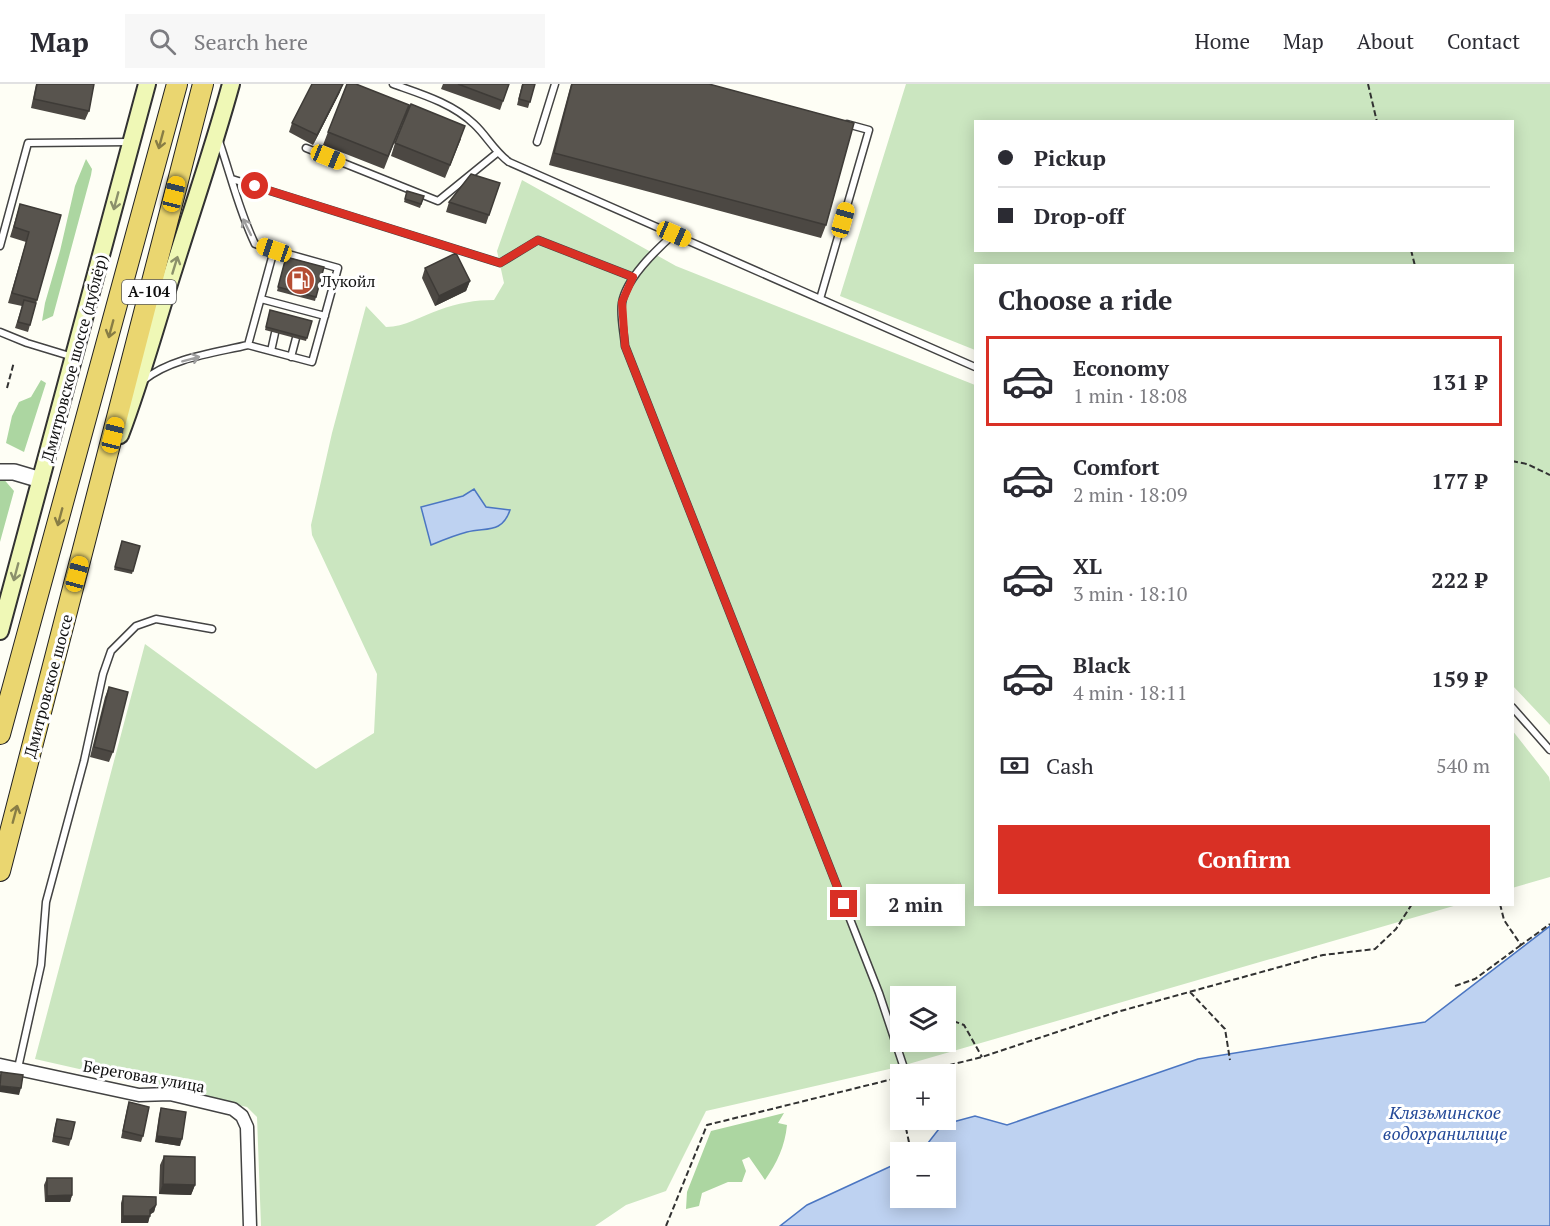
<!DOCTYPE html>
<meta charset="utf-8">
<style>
:root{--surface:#fff;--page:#f7f7f7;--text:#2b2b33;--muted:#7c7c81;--line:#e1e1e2;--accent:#d93025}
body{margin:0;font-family:"PT Serif",serif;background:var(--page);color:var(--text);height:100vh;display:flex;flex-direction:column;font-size:22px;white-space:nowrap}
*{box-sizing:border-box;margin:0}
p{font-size:20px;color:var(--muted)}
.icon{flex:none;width:33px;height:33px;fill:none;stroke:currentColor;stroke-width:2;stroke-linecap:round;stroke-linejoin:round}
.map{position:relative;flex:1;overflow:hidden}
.drawer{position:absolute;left:974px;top:180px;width:540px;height:642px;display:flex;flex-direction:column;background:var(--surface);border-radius:0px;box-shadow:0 3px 15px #0003}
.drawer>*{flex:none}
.guide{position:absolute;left:974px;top:36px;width:540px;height:132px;border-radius:0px;box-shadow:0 3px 15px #0003;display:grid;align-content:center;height:132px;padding:0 24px;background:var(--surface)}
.tools{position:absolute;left:890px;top:902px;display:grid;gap:12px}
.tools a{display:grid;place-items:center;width:66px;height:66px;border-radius:0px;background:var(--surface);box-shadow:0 3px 15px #0003;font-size:30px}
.end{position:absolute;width:27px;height:27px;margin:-14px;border:8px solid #d93025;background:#fff;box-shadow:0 0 0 3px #fff}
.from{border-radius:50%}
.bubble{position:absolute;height:42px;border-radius:0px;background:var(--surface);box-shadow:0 3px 15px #0003;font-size:20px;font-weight:700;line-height:42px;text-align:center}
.car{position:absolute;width:18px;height:36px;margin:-18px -9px;border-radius:8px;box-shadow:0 0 4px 2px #0007;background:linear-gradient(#f5c518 24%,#345 0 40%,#f5c518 0 76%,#345 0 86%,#f5c518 0)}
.guide b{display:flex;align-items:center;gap:21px;height:57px;font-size:22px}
.guide b+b{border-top:2px solid var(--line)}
.guide i{width:15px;height:15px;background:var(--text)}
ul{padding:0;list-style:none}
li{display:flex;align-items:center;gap:18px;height:90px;margin:0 12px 9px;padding:0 12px;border:3px solid transparent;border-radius:0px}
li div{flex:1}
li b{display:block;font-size:22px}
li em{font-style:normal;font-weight:700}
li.current{border-color:var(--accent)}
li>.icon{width:54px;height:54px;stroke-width:1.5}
h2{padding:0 24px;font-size:27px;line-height:72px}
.pay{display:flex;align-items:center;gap:15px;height:66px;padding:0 24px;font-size:22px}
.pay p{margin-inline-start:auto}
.cta{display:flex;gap:12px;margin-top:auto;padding:12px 24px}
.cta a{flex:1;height:69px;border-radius:0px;background:var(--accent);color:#fff;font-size:24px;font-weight:700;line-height:69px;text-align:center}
header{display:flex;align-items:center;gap:36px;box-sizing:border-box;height:84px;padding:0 30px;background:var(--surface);border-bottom:2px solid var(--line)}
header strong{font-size:28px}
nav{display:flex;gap:33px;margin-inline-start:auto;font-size:21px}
.search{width:420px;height:54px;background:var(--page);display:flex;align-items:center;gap:15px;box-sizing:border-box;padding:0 21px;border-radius:0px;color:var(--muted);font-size:22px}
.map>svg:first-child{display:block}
</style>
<header>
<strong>Map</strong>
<div class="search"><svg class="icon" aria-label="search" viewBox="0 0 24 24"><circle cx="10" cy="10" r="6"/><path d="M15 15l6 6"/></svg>Search here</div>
<nav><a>Home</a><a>Map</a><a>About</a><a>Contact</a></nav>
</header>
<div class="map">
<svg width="1550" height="1142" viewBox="0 0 1550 1142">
<rect width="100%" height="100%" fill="#fefef5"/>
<!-- green -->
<path fill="#cbe6c0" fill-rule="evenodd" d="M906,0h644v641l-38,-40v-419h-537v84l-135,-54zM975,38h537v128h-537z
M522,96l154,86 299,119v519l482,1 -559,162 -192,44 -40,80 -40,14 -31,21h-334l-4,-109 -10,-10 -212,-48 110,-415 171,125 58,-36 3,-59 -65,-139 -1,-10 21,-92 34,-127 20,21c19,0 35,-11 53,-17 19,-7 36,-10 55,-10l10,-17 -7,-32zM463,412l44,22c-14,14 -22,10 -39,14 -13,2 -25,8 -37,12l-10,-37zM900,912h45v45h-45z
M1512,646l37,47 1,5v95l-38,11z"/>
<!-- forest -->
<path fill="#acd6a1" d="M86,75l6,10 -1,6 -38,141 -11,5 3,-18 15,-52 15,-65z
M41,296l5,3 -22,69 -18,-9 6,-27 7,-14 12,-5z
M1,392l13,15 -14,51v-65z
M784,1029l-6,10 9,2c-2,21 -10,38 -22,55l-16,-23 -7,3 4,11 -4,11h-14l-26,11 -3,13 -13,3 1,-17 24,-61z"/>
<!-- water -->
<path fill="#bed2f1" stroke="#4b76c2" stroke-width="1.5" d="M474,405l12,18 24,3c-8,24 -24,17 -43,22 -12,3 -24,8 -36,13l-10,-38 42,-11z
M1550,842v300h-770l27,-21 93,-43v35h45v-45h-24l21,-27 33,-9 32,9 191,-66 227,-37z"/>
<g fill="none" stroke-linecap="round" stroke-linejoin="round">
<defs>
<path id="service" d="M393,0c28,10 59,19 81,40 13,12 20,27 35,38l466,205
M537,58l18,-58
M306,64l132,53 59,-48
M232,95l268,84 38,-23 95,37
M674,150c-18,16 -48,44 -52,69 -2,13 2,30 3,43l254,647 27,81
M0,162l28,-103 102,-1
M261,215l64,17
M820,215l49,-169 -22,-6
M0,248l27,11 46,14
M248,261l64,17 26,-94 -64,-18
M271,267l4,-18
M291,273l5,-19
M144,296c27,-22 70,-27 104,-35l26,-95 -19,-6c-16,-33 -24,-68 -36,-103
M1512,623l38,43
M18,984l23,-103 5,-63 38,-141 19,-87 8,-23 25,-25 20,-7 56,10"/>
<path id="minor" d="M0,981l139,30 31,-1 63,15 9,7 5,11 3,99"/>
<path id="tertiary" d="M0,388h14l27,8"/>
<path id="secondary" d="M120,351c21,-55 36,-111 54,-167 19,-61 40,-122 57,-184
M0,547l147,-547"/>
<path id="trunk" d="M0,650l177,-650
M0,787l203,-787"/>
</defs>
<!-- service casing -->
<use href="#service" stroke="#434343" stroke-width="9"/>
<!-- minor casing -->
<use href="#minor" stroke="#434343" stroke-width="15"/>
<!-- tertiary casing -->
<use href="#tertiary" stroke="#434343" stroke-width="18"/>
<!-- secondary casing -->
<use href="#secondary" stroke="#323232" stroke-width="20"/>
<!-- trunk casing -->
<use href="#trunk" stroke="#212121" stroke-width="22"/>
<!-- path -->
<path stroke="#323232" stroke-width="2" stroke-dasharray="6 3" stroke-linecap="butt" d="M1368,0l9,38
M1411,166l4,16
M7,304l7,-26
M1512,377l15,3 23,11
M1500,820l4,16 17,25 29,-21
M1455,902l20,-7 46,-34
M1190,908l35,37 5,31
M891,913l9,3
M945,934l19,7 18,32
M914,990l68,-17 135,-45 206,-57 52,-6 21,-20 16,-25
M895,995l5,23
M904,1035l6,28
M666,1142l41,-101 190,-47"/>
<!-- service -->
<use href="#service" stroke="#fff" stroke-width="6"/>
<!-- minor -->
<use href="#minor" stroke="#fff" stroke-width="12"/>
<!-- tertiary -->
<use href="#tertiary" stroke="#fff" stroke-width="15"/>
<!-- secondary -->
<use href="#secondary" stroke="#eff8b6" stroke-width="16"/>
<!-- trunk -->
<use href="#trunk" stroke="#ead670" stroke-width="20"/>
</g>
<!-- wall -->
<path fill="#4c4843" d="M36,0h58l-5,27 -4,9 -54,-12z
M443,0h66l-9,26 -59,-21z
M522,0h13l-7,24 -11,-3z
M571,0h138l117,141 -5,13 -272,-73z
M340,8l-27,53 -24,-13 3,-9z
M404,34l-20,51 -61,-24 5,-13z
M461,55l-16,39 -54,-22 4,-13z
M407,107l17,5 -4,12 -16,-6z
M449,118l40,13 -3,9 -40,-12z
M20,120l41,11 -33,117 -13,-4 7,-22 -14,-3 18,-61 -16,-5z
M285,176l31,37 -1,4 -38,-10z
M425,184l45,13 -4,10 -31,15 -13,-28z
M270,226l42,11 -6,20 -41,-11z
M122,457l18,5 -8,28 -18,-4z
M109,603l4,65 -4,10 -19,-5 15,-60z
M129,1018l14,34 -2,6 -20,-4 6,-29z
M161,1024l19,38 -25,-4 4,-27z
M57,1035l14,20 -2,7 -17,-4 3,-17z
M164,1072l31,29 -4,10 -32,-1 1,-29z
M47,1094l25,17 -2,7h-25l-1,-17z
M123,1112l33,9 -2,7 -4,2 -2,9h-27v-20z"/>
<!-- shaded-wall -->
<path fill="#3e3b37" d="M343,0l-3,8 -27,53 4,-10z
M470,197l-4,10 -31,15 4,-10z
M0,1002l21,2 -2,7 -19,-3z
M157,1052l25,3 -2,7 -25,-4z
M163,1100l32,1 -4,10 -32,-1z
M72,1111l-2,7h-25l2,-6z
M156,1121l-2,7 -6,4 2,-6z
M123,1132h27l-2,7h-27z"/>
<!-- building -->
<path fill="#58544e" stroke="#3e3b37" stroke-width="1.5" d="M37,0h57l-5,27 -55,-12z
M312,0h31l-26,51 -25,-12z
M347,0h9l53,21 -21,51 -60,-24z
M458,0h51l-6,17z
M523,0h12l-5,18 -11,-3z
M572,0h137l145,39 -28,102 -272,-72z
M411,20l54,22 -15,39 -55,-22z
M471,90l29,9 -11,32 -40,-13z
M407,107l17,5 -3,8 -16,-5z
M20,120l41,11 -24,85 -25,-7 17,-61 -15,-5z
M456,169l14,28 -31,15 -14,-28z
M286,173l38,10 -8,30 -38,-10z
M24,216l12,3 -6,22 -12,-3z
M270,226l42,11 -5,17 -41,-11z
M122,457l18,5 -7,25 -18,-4z
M109,603l19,5 -15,60 -19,-5z
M1,988l22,3 -2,13 -21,-2z
M129,1018l20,5 -6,29 -20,-5z
M161,1024l25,4 -4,27 -25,-3z
M57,1035l18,3 -4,17 -17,-3z
M164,1072l31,1v28l-32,-1z
M47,1094h25v17l-25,1z
M123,1112l33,1v8l-6,5v6h-27z"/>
<!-- one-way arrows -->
<defs><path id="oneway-shaft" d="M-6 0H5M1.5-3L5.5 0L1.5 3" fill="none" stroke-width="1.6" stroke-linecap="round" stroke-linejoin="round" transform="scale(1.5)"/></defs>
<g stroke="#887d45">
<use href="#oneway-shaft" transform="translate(161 56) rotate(105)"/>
<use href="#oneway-shaft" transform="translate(111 245) rotate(105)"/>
<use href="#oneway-shaft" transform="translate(60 433) rotate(105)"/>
<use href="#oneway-shaft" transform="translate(15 730) rotate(-75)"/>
</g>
<g stroke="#8b906b">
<use href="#oneway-shaft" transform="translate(116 117) rotate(105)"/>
<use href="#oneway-shaft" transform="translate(175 181) rotate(-73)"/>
<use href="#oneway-shaft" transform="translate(16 488) rotate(105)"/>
</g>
<g stroke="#9f9f9f">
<use href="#oneway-shaft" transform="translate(247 143) rotate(-116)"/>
<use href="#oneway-shaft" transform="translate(191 275) rotate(-15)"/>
</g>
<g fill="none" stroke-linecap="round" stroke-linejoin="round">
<!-- route -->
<path stroke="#d93025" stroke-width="8" d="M255,102l245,77 38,-23 95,37 -11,25 3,44 219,558"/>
</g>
<!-- icons -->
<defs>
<symbol id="fuel-disc" viewBox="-11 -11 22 22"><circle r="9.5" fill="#b54d34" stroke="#fff"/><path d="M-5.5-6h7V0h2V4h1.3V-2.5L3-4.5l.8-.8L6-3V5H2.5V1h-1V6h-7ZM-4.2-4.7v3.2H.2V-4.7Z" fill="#fff"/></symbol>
</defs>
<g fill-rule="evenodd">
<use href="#fuel-disc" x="284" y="180" width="33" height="33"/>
</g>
<g text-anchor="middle" stroke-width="6" stroke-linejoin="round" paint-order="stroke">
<!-- shield labels -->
<rect fill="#fff" stroke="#585858" stroke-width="1.5" x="122" y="196" width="54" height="24" rx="4.5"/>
<g font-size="15" font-weight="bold" fill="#101010">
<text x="149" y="213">А-104</text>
</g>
<!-- poi labels -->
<g font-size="16" fill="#101010" stroke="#fff" text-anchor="start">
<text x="321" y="203">Лукойл</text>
</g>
<!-- street labels -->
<g font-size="16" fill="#101010" stroke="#fff">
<text transform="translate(74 274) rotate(-75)" y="6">Дмитровское шоссе (дублёр)</text>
<text transform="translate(48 602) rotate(-75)" y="6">Дмитровское шоссе</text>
<text transform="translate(144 992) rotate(10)" y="6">Береговая улица</text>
</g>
<!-- water labels -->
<g font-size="18" font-style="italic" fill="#244998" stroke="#fff">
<text x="1445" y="1035">Клязьминское<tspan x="1445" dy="21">водохранилище</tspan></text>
</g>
</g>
</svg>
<div class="tools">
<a><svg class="icon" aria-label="layers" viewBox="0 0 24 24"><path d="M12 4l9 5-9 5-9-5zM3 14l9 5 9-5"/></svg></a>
<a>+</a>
<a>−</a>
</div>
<i class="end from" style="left:255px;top:102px"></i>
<i class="end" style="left:844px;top:820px"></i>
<div class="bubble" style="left:866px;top:800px;width:99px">2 min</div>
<i class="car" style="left:328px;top:73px;rotate:112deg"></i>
<i class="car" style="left:174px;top:110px;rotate:14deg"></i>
<i class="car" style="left:843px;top:136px;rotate:16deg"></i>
<i class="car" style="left:674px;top:150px;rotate:114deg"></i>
<i class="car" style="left:274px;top:166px;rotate:289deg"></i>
<i class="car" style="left:113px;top:351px;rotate:14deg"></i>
<i class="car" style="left:77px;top:490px;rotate:15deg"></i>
<div class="guide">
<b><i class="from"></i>Pickup</b>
<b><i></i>Drop-off</b>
</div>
<section class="drawer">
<h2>Choose a ride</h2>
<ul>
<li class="current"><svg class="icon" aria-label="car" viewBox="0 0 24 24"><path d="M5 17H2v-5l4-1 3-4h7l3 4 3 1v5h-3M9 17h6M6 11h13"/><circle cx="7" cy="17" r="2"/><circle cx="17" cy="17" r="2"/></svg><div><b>Economy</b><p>1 min · 18:08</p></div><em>131 ₽</em></li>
<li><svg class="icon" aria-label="car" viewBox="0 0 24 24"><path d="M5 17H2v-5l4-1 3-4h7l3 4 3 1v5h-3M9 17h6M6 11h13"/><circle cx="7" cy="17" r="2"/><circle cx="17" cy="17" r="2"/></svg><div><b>Comfort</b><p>2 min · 18:09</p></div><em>177 ₽</em></li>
<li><svg class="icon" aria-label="car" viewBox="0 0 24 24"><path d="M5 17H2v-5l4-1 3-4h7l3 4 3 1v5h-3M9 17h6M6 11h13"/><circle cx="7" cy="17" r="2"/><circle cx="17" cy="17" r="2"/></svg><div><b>XL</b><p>3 min · 18:10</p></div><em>222 ₽</em></li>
<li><svg class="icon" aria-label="car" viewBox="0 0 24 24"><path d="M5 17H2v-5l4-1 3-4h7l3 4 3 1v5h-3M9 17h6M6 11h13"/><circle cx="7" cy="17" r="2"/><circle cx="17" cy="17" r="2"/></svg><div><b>Black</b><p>4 min · 18:11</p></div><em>159 ₽</em></li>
</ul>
<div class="pay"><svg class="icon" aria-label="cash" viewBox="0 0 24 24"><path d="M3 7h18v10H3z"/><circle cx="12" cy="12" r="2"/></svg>Cash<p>540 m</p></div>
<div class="cta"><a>Confirm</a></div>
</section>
</div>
